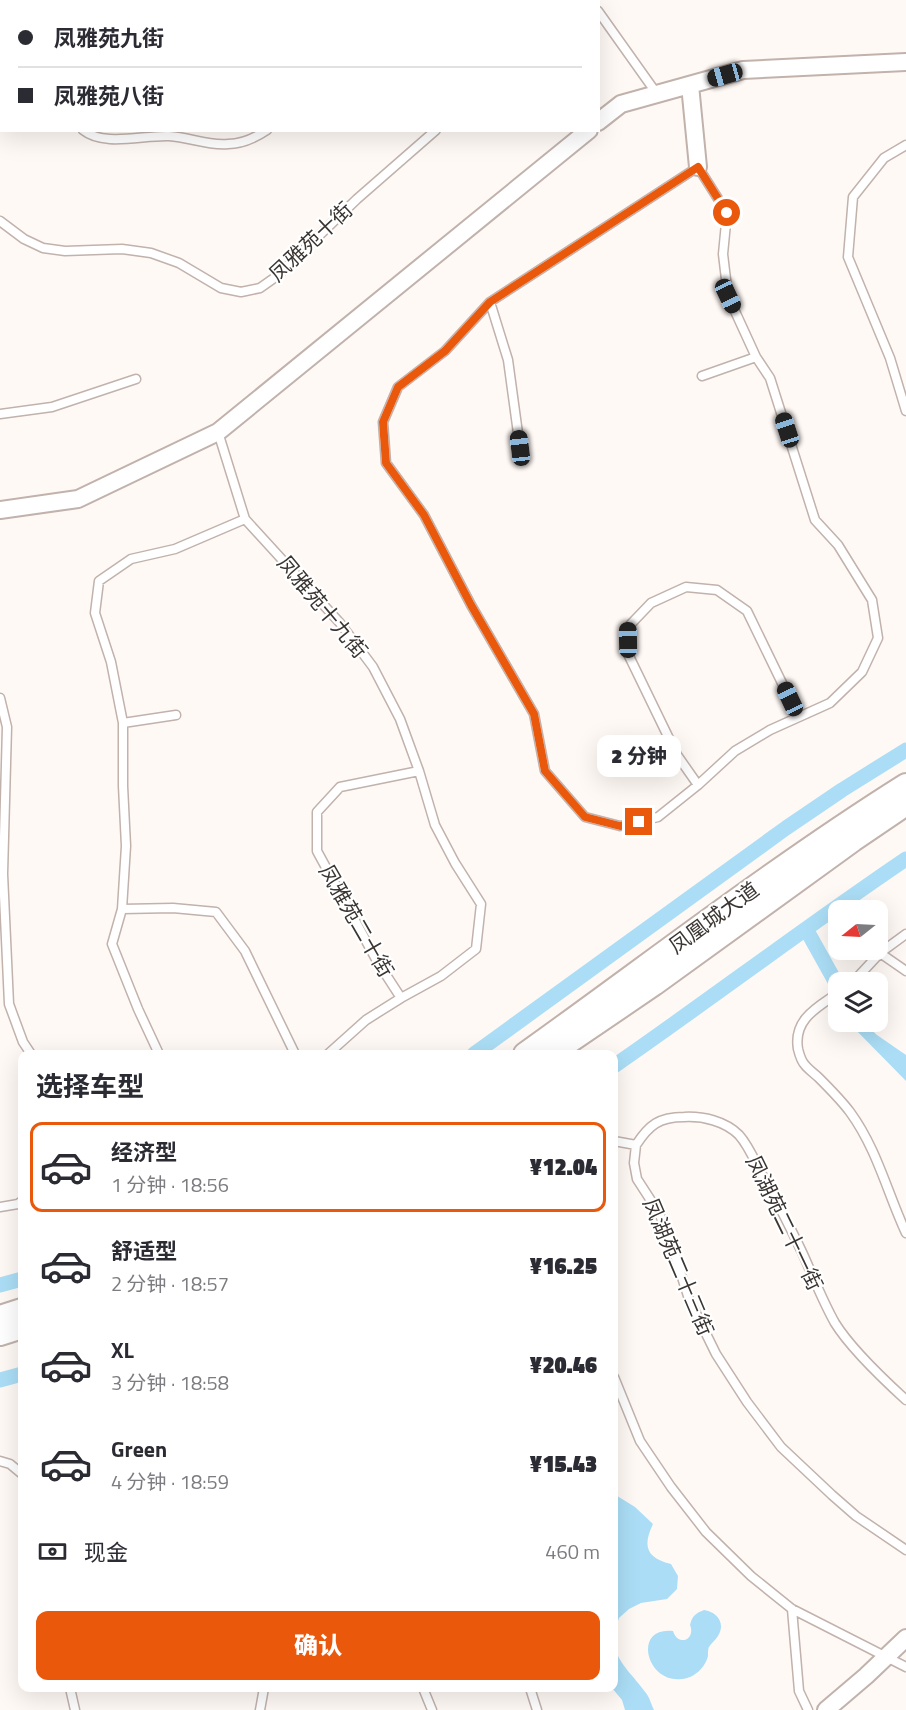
<!DOCTYPE html>
<html lang="zh">
<meta charset="utf-8">
<style>
:root{--surface:#fff;--page:#f7f7f7;--text:#2b2b33;--muted:#7c7c81;--line:#e1e1e2;--accent:#ea580c}
body{margin:0;font-family:"Titillium Web","Noto Sans SC",sans-serif;background:var(--page);color:var(--text);height:100vh;display:flex;flex-direction:column;font-size:22px;white-space:nowrap}
*{box-sizing:border-box;margin:0}
p{font-size:20px;color:var(--muted)}
.icon{flex:none;width:33px;height:33px;fill:none;stroke:currentColor;stroke-width:2;stroke-linecap:round;stroke-linejoin:round}
.map{position:relative;flex:1;overflow:hidden}
.side{position:absolute;left:18px;top:1050px;width:600px;height:642px;display:flex;flex-direction:column;background:var(--surface);border-radius:12px;box-shadow:0 6px 24px #0002}
.side>*{flex:none}
.top-card{position:absolute;left:0px;top:0px;width:600px;height:132px;box-shadow:0 6px 24px #0002;display:grid;align-content:center;height:132px;padding:0 18px;background:var(--surface)}
.needle{width:39px;rotate:252deg}
.tools{position:absolute;left:828px;top:900px;display:grid;gap:12px}
.tools a{display:grid;place-items:center;width:60px;height:60px;border-radius:12px;background:var(--surface);box-shadow:0 6px 24px #0002;font-size:30px}
.end{position:absolute;width:27px;height:27px;margin:-14px;border:8px solid #ea580c;background:#fff;box-shadow:0 0 0 3px #fff}
.from{border-radius:50%}
.bubble{position:absolute;height:42px;border-radius:12px;background:var(--surface);box-shadow:0 6px 24px #0002;font-size:20px;font-weight:800;line-height:42px;text-align:center}
.car{position:absolute;width:18px;height:36px;margin:-18px -9px;border-radius:8px;box-shadow:0 0 4px 2px #0007;background:linear-gradient(#222 24%,#8ab4d8 0 40%,#222 0 76%,#8ab4d8 0 86%,#222 0)}
.top-card b{display:flex;align-items:center;gap:21px;height:57px;font-size:22px}
.top-card b+b{border-top:2px solid var(--line)}
.top-card i{width:15px;height:15px;background:var(--text)}
ul{padding:0;list-style:none}
li{display:flex;align-items:center;gap:18px;height:90px;margin:0 12px 9px;padding:0 6px;border:3px solid transparent;border-radius:12px}
li div{flex:1}
li b{display:block;font-size:22px}
li em{font-style:normal;font-weight:800}
li.on{border-color:var(--accent)}
li>.icon{width:54px;height:54px;stroke-width:1.5}
h2{padding:0 18px;font-size:27px;line-height:72px}
.pay{display:flex;align-items:center;gap:15px;height:66px;padding:0 18px;font-size:22px}
.pay p{margin-inline-start:auto}
.primary-button{display:flex;gap:12px;margin-top:auto;padding:12px 18px}
.primary-button a{flex:1;height:69px;border-radius:12px;background:var(--accent);color:#fff;font-size:24px;font-weight:800;line-height:69px;text-align:center}
.map>svg:first-child{display:block}
</style>
<div class="map">
<svg width="906" height="1710" viewBox="0 0 906 1710">
<rect width="100%" height="100%" fill="#fff9f6"/>
<!-- water -->
<path fill="#abdef6" d="M849,1022h14l14,13 29,20v26l-55,-56z
M614,1494l21,13 18,17c-11,23 -6,34 18,40l7,12 -1,13 -10,10 -26,4 -12,6 -10,9 -5,15z
M704,1610c13,2 22,13 14,26 -2,4 -7,7 -9,11 -1,1 -1,7 -1,9 -3,12 -14,22 -26,23 -36,5 -50,-53 -9,-48 5,16 23,9 17,-6 2,-9 6,-12 14,-15z
M614,1645c5,20 20,31 32,48 4,5 5,11 8,17h-29l-3,-10 -10,-12z"/>
<g fill="none" stroke-linecap="round" stroke-linejoin="round">
<!-- canal -->
<path stroke="#abdef6" stroke-width="15" d="M806,929l29,52
M474,1054l312,-226 56,-38 64,-40
M614,1066c98,-68 193,-140 292,-207
M0,1285l22,-6
M0,1380l22,-6"/>
<defs>
<path id="service" d="M143,0l1,2
M33,2l2,-2
M593,2v-2
M598,11l59,83
M0,30l2,-1
M83,130c21,17 59,5 86,6 20,1 39,10 59,8 14,0 27,-6 39,-14
M906,145l-22,13 -31,39 -5,60 42,101 16,53
M698,167l29,46 -4,41 5,42 28,61 14,21 45,142 23,25 34,55 6,38 -16,34 -32,31 -60,27 -35,21 -37,34 -40,32 -38,9 -35,-9 -40,-46 -11,-57 -63,-109 -47,-90 -38,-52 -3,-41 15,-35 47,-36 45,-49z
M0,221l24,18 19,9 22,3 57,-2 29,4 28,10 42,25 20,4 19,-4 17,-12 80,-77 79,-69
M490,302l18,58 12,88
M702,376l54,-19
M0,414l52,-7 84,-28
M218,432l27,87 95,104 33,44 27,52 19,52 16,54 20,38 26,41 -5,45 -35,27 -40,22 -35,22 -38,34
M0,698l7,29 -4,147 6,130 14,38 8,12
M123,723l53,-8
M698,785l-21,-30 -49,-101v-27l23,-24 35,-16 31,3 30,21 51,105
M122,909l51,-1 43,4 29,39 50,103
M880,953l26,18
M853,982l27,-29 26,-19
M838,993c-20,14 -45,26 -40,56 1,4 4,13 7,16 4,5 10,9 14,13 11,11 22,22 31,34 27,37 37,80 56,121
M401,998l-24,-37 -60,-110v-39l23,-25 79,-16
M159,1054l-21,-45 -26,-65 10,-35 4,-63 -3,-60v-63l-12,-61 -16,-49 4,-32 32,-22 44,-10 70,-30
M614,1141l22,4 -2,18 3,16 22,34 10,24 20,62 27,55 31,48 34,45 51,48 24,21 50,34
M636,1145c13,-20 23,-28 48,-28 19,-1 41,4 55,18 9,10 15,24 21,36 15,26 29,54 42,81 11,24 20,48 33,71 16,26 48,56 71,77
M0,1207l18,-3 4,-3
M614,1377l26,64 31,46 35,45 45,44 41,33 114,58
M0,1461l10,3 12,10
M792,1609l7,82 9,19
M70,1688l5,22
M423,1688l9,22
M530,1688l7,22
M260,1710l4,-22"/>
<path id="minor" d="M690,85l8,82
M598,122l23,-18 122,-34 163,-8
M0,510l78,-11 140,-67 371,-302
M826,1710l40,-34 40,-38"/>
<path id="secondary" d="M557,1050l97,-66 199,-144 53,-36
M525,1054c126,-90 249,-186 381,-269
M0,1317l22,-7
M0,1334l22,-7"/>
</defs>
<!-- service casing -->
<use href="#service" stroke="#c1b2ac" stroke-width="11"/>
<!-- minor casing -->
<use href="#minor" stroke="#c1b2ac" stroke-width="20"/>
<!-- secondary casing -->
<use href="#secondary" stroke="#c1b2ac" stroke-width="26"/>
<!-- service -->
<use href="#service" stroke="#fff" stroke-width="8"/>
<!-- minor -->
<use href="#minor" stroke="#fff" stroke-width="16"/>
<!-- secondary -->
<use href="#secondary" stroke="#fff" stroke-width="22"/>
</g>
<g fill="none" stroke-linecap="round" stroke-linejoin="round">
<!-- route -->
<path stroke="#ea580c" stroke-width="8" d="M639,822l-19,4 -35,-9 -40,-46 -11,-57 -63,-109 -47,-90 -38,-52 -3,-41 15,-35 47,-36 45,-49 208,-135 29,46"/>
</g>
<g text-anchor="middle" stroke-width="4.5" stroke-linejoin="round" paint-order="stroke">
<!-- street labels -->
<g font-size="21" fill="#3b3633" stroke="#fff">
<text transform="translate(311 242) rotate(-43)" y="7">凤雅苑十街</text>
<text transform="translate(322 607) rotate(50)" y="7">凤雅苑十九街</text>
<text transform="translate(714 918) rotate(-36)" y="7">凤凰城大道</text>
<text transform="translate(356 921) rotate(60)" y="7">凤雅苑二十街</text>
<text transform="translate(784 1223) rotate(64)" y="7">凤湖苑二十一街</text>
<text transform="translate(678 1267) rotate(67)" y="7">凤湖苑二十三街</text>
</g>
</g>
</svg>
<div class="tools">
<a><svg class="needle" viewBox="-14 -14 28 28"><path d="M0-13l5 13h-10z" fill="#e53935"/><path d="M0 13l5-13h-10z" fill="#7c7c81"/></svg></a>
<a><svg class="icon" aria-label="layers" viewBox="0 0 24 24"><path d="M12 4l9 5-9 5-9-5zM3 14l9 5 9-5"/></svg></a>
</div>
<i class="end from" style="left:727px;top:213px"></i>
<i class="end" style="left:639px;top:822px"></i>
<div class="bubble" style="left:597px;top:735px;width:84px">2 分钟</div>
<i class="car" style="left:725px;top:75px;rotate:254deg"></i>
<i class="car" style="left:728px;top:296px;rotate:155deg"></i>
<i class="car" style="left:787px;top:430px;rotate:342deg"></i>
<i class="car" style="left:520px;top:448px;rotate:353deg"></i>
<i class="car" style="left:628px;top:640px;rotate:359deg"></i>
<i class="car" style="left:790px;top:699px;rotate:335deg"></i>
<div class="top-card">
<b><i class="from"></i>凤雅苑九街</b>
<b><i></i>凤雅苑八街</b>
</div>
<section class="side">
<h2>选择车型</h2>
<ul>
<li class="on"><svg class="icon" aria-label="car" viewBox="0 0 24 24"><path d="M5 17H2v-5l4-1 3-4h7l3 4 3 1v5h-3M9 17h6M6 11h13"/><circle cx="7" cy="17" r="2"/><circle cx="17" cy="17" r="2"/></svg><div><b>经济型</b><p>1 分钟 · 18:56</p></div><em>¥12.04</em></li>
<li><svg class="icon" aria-label="car" viewBox="0 0 24 24"><path d="M5 17H2v-5l4-1 3-4h7l3 4 3 1v5h-3M9 17h6M6 11h13"/><circle cx="7" cy="17" r="2"/><circle cx="17" cy="17" r="2"/></svg><div><b>舒适型</b><p>2 分钟 · 18:57</p></div><em>¥16.25</em></li>
<li><svg class="icon" aria-label="car" viewBox="0 0 24 24"><path d="M5 17H2v-5l4-1 3-4h7l3 4 3 1v5h-3M9 17h6M6 11h13"/><circle cx="7" cy="17" r="2"/><circle cx="17" cy="17" r="2"/></svg><div><b>XL</b><p>3 分钟 · 18:58</p></div><em>¥20.46</em></li>
<li><svg class="icon" aria-label="car" viewBox="0 0 24 24"><path d="M5 17H2v-5l4-1 3-4h7l3 4 3 1v5h-3M9 17h6M6 11h13"/><circle cx="7" cy="17" r="2"/><circle cx="17" cy="17" r="2"/></svg><div><b>Green</b><p>4 分钟 · 18:59</p></div><em>¥15.43</em></li>
</ul>
<div class="pay"><svg class="icon" aria-label="cash" viewBox="0 0 24 24"><path d="M3 7h18v10H3z"/><circle cx="12" cy="12" r="2"/></svg>现金<p>460 m</p></div>
<div class="primary-button"><a>确认</a></div>
</section>
</div>
